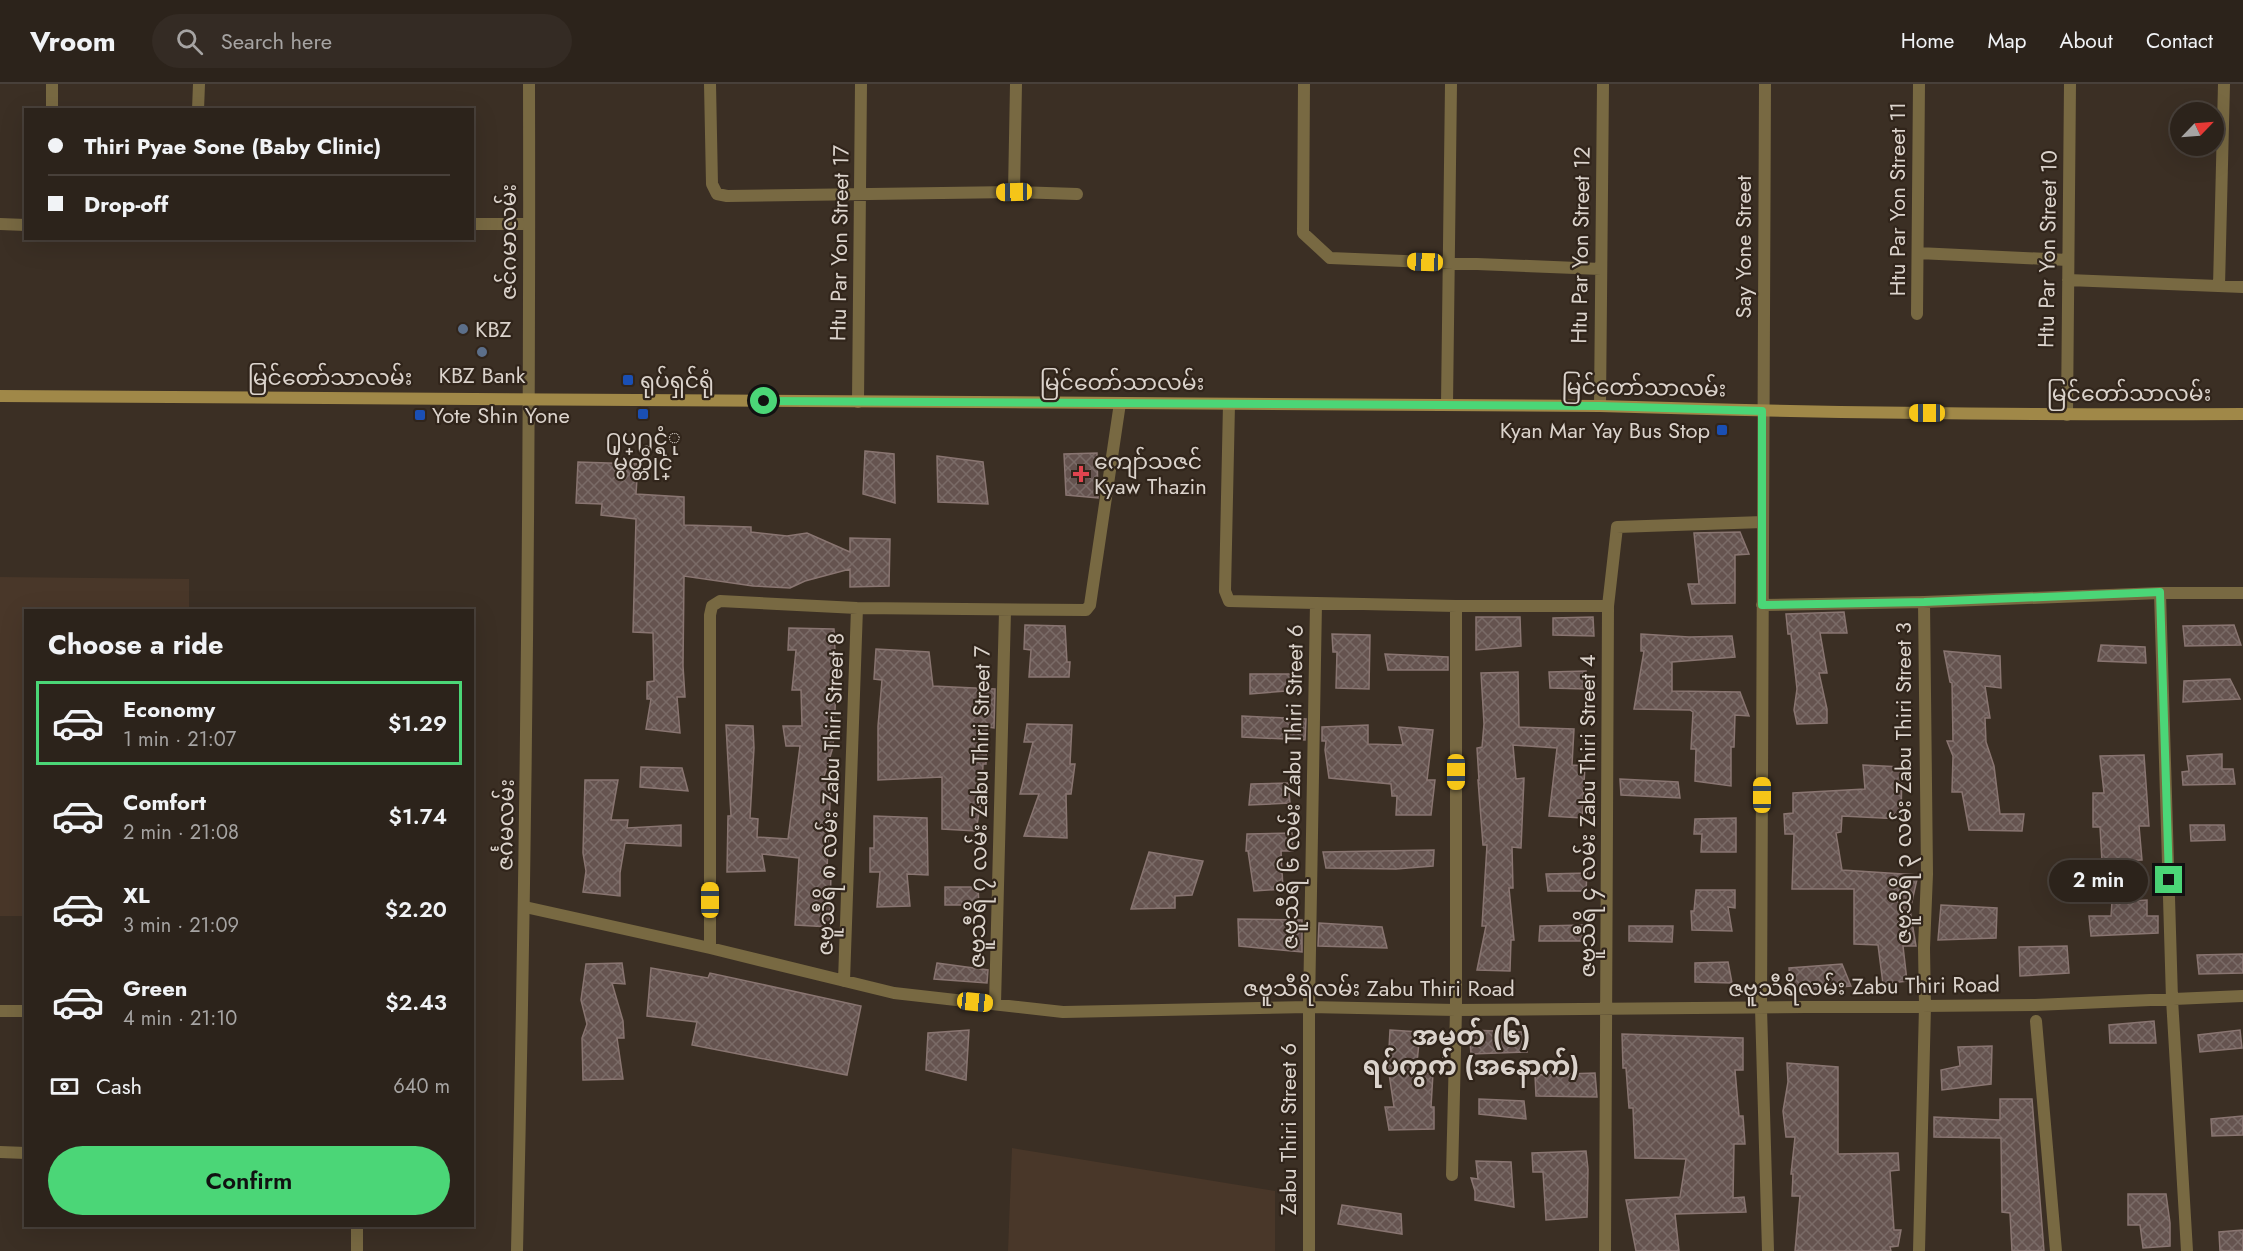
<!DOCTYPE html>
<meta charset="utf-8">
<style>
:root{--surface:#2c231b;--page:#342b24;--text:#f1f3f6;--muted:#a6a4a3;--line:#48403a;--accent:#4bd677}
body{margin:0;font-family:Jost,"Noto Sans Myanmar",sans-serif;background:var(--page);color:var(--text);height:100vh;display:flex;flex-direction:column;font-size:22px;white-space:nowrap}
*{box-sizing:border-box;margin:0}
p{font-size:20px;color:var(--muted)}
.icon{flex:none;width:33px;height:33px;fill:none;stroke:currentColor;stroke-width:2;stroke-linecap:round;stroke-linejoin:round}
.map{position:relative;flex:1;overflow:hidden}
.drawer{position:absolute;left:24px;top:525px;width:450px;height:618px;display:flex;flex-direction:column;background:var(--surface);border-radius:0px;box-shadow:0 6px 24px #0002,0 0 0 2px var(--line)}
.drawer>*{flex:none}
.guide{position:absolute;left:24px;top:24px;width:450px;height:132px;border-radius:0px;box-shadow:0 6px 24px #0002,0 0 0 2px var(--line);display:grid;align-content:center;height:132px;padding:0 24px;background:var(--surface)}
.needle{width:39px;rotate:65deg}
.buttons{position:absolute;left:2170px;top:18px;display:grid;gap:12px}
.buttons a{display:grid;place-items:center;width:54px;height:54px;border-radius:50%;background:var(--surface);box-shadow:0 6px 24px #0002,0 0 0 2px var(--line);font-size:30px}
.end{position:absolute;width:27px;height:27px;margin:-14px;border:8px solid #4bd677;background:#111;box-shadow:0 0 0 3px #111}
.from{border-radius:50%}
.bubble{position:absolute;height:42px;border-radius:21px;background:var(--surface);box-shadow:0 6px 24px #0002,0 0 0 2px var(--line);font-size:20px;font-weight:600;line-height:42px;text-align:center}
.car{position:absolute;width:18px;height:36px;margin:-18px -9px;border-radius:8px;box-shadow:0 0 4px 2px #0007;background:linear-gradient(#f5c518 24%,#345 0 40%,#f5c518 0 76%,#345 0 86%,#f5c518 0)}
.guide b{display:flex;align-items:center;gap:21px;height:57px;font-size:22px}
.guide b+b{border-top:2px solid var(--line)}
.guide i{width:15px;height:15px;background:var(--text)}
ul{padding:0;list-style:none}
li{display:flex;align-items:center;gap:18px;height:84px;margin:0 12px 9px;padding:0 12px;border:3px solid transparent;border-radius:0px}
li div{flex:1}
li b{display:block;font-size:22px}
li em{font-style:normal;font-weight:600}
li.selected{border-color:var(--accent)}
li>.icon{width:54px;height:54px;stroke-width:1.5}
h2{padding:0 24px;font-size:27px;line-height:72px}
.pay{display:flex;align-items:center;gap:15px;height:66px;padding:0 24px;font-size:22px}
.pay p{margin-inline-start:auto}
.action{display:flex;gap:12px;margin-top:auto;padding:12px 24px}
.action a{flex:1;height:69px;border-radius:36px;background:var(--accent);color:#111;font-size:24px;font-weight:600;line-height:69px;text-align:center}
header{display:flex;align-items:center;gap:36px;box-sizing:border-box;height:84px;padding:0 30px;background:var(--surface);border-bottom:2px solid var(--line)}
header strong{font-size:28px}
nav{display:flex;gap:33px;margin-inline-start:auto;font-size:21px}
.search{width:420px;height:54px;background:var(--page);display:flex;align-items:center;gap:15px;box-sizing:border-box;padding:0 21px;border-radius:33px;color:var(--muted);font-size:22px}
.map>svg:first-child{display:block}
</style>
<header>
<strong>Vroom</strong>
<div class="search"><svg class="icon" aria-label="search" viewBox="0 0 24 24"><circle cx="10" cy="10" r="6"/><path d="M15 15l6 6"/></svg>Search here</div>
<nav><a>Home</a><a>Map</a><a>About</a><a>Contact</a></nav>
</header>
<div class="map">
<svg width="2243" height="1167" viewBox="0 0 2243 1167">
<defs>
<pattern id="building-cross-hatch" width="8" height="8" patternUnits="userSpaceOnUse" patternTransform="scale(1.5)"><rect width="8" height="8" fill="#65534f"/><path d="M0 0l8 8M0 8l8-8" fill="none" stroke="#7a6b67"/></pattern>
</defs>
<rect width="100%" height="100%" fill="#3b2f24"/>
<!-- built -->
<path fill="#493729" d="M0,493l189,2v31h-163l-1,306h-25z
M1012,1064l263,43v60h-267z"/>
<!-- building -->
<path fill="url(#building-cross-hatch)" stroke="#897571" stroke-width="1.5" d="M865,367l29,3 1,49 -32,-9z
M1097,369l1,45 -32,-3 -2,-41z
M937,372l46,6 5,42 -50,-2z
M578,378l60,2 -2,30 48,3v28l67,2v5l36,4 20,-3 43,19v-14l40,1 -1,47 -39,1v-18l-45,12 -15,7 -37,-2 -69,-10 -1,90 2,31h-8l3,36 -34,-4 5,-30h-4v-17l7,-1 -1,-48 -20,-1 3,-113 -35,-4 1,-11 -26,-1z
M1740,448l9,22 -14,1v48l-43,1 -4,-20h11l-5,-51z
M1844,528l3,21h-27l7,40h-8l8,36v14l-30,1 -3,-14 3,-21 -6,-55h-3l-2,-20z
M1476,533h44l1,29 -45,4z
M1593,533l1,19 -41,-1v-17z
M1025,541l40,1 2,36h3l-1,15h-40l2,-27 -7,-1z
M2234,541l7,20 -56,1 -2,-20z
M789,544l45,1 2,44h1l-4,74 -10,33 8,1 -4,88h4l-1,58 -35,-2 4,-67 -37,-4 3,17 -38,1 1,-56h3l-5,-91 27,1 1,22 -4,70 8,1 -1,18 31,2 12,-93h-14l-3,-20h19l-1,-36h-9l4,-40h-8z
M1332,550l38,1 -1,54 -33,-1 1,-36h-4z
M1641,550l48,3 43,-1 3,21 -63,5v29l68,1 9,24 -14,-1 -1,32h-3v39l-36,-5 1,-32h-5l2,-37 -3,-2 -56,-1 10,-58h-3z
M2101,561l44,2 1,16 -48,-2z
M876,565l53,3 4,34 62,3 -1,39 -7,-1 -1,37h-3l-1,31 -6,36 -34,-2v-52l-64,3v-54l4,-46 -8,-1z
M1944,567l56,5 1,32 -16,-2 5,32h-5l1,24 8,24 6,48h24l-2,17 -53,-1 -7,-38h-10l1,-36 -6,-15h6l-1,-58 -2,-1z
M1385,570l63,3v13h-60z
M1586,587v18l-36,-1 -1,-16z
M1518,588l1,55 55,2 -2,36 13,1 -3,52 -33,-2 8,-68 -44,-3 3,34 8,-1 -3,70 -9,-1 1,41h-4l5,52h-3l-1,31 -33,-1 9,-44h-4l5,-81h-4l-5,-65h1l-2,-32 5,-1 2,-23 -3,-51z
M1250,590h49v16l-49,4z
M2230,595l10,20 -57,3 1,-21z
M1242,632l64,3 -1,21 -63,-3z
M1027,640l45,1 -2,39h5l-4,30h-5l1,44 -43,-2 15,-42h-19l13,-52h-9z
M1368,641v19l35,1 -4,-18 34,3 -6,50h8l-4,35h-35l1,-19h-5l-1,-12 -62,-6 -4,-28 1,-9h-4v-14z
M2222,670v15h11l2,15 -52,1 -1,-13 7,-1 -2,-15z
M2144,671l5,71h-10l3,34 -40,1 -2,-34h-7v-34h11l-4,-37z
M1863,681l39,2 -1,52 -59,-3 -1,16 -5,1 6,37 76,5 -8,35 6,36h-13l4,35 -24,3 -5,-39 -24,-1v-55h-62l2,-55h-9l-1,-20 9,-1v-20l72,-4z
M641,683l41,1 6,23 -48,-4z
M1620,695l58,3 2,16 -59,-3z
M585,696h33l-7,40h17l-1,8 54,-3v21l-56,-3 -5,30v23l-37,-4 3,-21 -3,-18z
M1288,699l2,20 -41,2 2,-21z
M874,732l53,2 1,57 -21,-1 3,32 -33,1 3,-35h-10v-24h4z
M1736,734v34h-35l1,-18h-8l1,-15z
M2190,741h34l1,15 -34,1z
M1292,749l1,18h-12l2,38 -29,2 -6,-40h-2l1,-17z
M1434,766l-1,16 -37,3 -70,-1 -3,-16z
M1149,768l54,9 -11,34 -17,1v12l-44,1z
M1587,789l-1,18h-38l-2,-17z
M945,803h33l1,18h-34z
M1696,806h39v18l-7,-1 4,24 -40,-1 -1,-19h3z
M2147,816v16h11v17l-67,3 -2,-20h22l1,-14z
M1941,821l56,3 -1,30 -58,2z
M1238,835l64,1v32l-63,-6z
M1319,839l63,4 5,21 -69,-2z
M1584,841v16h-45l1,-15z
M1629,842h44l-1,16 -43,-1z
M2067,862l2,27 -49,3 -1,-29z
M2243,870v19l-44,1 -2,-19z
M1728,878l4,21 -37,-1v-19z
M622,879l3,21 -13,-1 11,38 1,17h-7l6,41 -40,1 -1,-42 5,-14 -6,-24 5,-36z
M937,879l51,7 -1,13 -53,-4z
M1842,880l9,22 -60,5 -2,-23z
M651,884l57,10 2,-5 151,33 -14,69 -155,-30 5,-23 -50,-6z
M2154,937l2,22h-46l-1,-18z
M969,946l-3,50 -40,-10 2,-37z
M1390,946l30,2 -4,41h17l-2,34h3v22l-45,1 -4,-23h9l-6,-40z
M1469,946l54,2 4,20 -56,2z
M2240,946l2,18 -42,4 -2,-17z
M1622,950l121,4v32h-8l4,46h4l2,28h-11l-1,54 11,-1 2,15 -71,2 4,37h-43l-10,-51 54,-3 6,-38 -51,-1 -2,-50h-4l-3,-40h-3z
M1992,962l-1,38 -49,6 -1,-20 19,-4 -2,-19z
M1787,979l51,4v87l60,-1 1,17 -9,1 4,59h7l-3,16 -8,1 1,4h-96l5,-55h-8l1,-22h-2l4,-37h-9l-3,-26 5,-29z
M1595,989l2,24 -61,-1 -1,-21z
M1479,1015l45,2 2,18 -47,-5z
M2000,1015h32l12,152h-32l-2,-38 -8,-1 -1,-74 -67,-1v-20l66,3z
M2243,1032v19l-31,1 -1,-17z
M1586,1067l2,18 -1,48 -41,3 -3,-48h-10l-1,-19z
M1476,1077l35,1 3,45 -39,-7v-9l-4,-13 7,1z
M2128,1110h38l4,29v23l-27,2 -3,-23h-12z
M1342,1121l59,9 1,20 -64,-10z
M2243,1146v21h-23l-1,-19z"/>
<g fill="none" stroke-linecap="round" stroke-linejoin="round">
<!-- minor -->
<path stroke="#786942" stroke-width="12" d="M710,0l2,100 5,10 10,2 287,-4 63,2
M1304,0l-1,149 27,25 271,11
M1765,0l-4,924 7,243
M52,26v-26
M198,26l1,-26
M1014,108l2,-108
M0,140l26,1
M472,140h57
M1918,169l150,7
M2068,196l175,7
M2219,202l5,-202
M1917,230l2,-230
M858,318l3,-318
M1229,320l-4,187 4,10 227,5h152
M1447,321l4,-321
M1600,322l3,-322
M2067,331l3,-331
M2160,509l12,406 15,252
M1762,521l162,-3 236,-9h83
M525,823l185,41 184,45 169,19 246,-5 147,3 579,-5 208,-9
M710,864v-333l2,-9 8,-5 137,7 229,2 4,-5 30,-202
M844,897l13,-373
M995,920l10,-393
M0,927h26
M2036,937l20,230
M0,1068l26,1
M1452,1091l4,-165v-404
M357,1167v-25
M1309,1167v-244l7,-404
M1605,1167l3,-645 9,-79 146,-5
M1919,1167l6,-245 -1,-58 3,-74 -3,-272"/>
<!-- tertiary -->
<path stroke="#786942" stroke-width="12" d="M517,1167c9,-389 13,-778 12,-1167"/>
<!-- secondary -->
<path stroke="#a08848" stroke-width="12" d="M0,312l1600,10c214,7 429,9 643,8"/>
</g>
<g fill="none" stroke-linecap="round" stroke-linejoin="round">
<!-- route -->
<path stroke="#4bd677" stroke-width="8" d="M764,317l836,5 162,5v194l162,-3 236,-10 9,288"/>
</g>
<!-- markers -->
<g fill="#5c6f8a" stroke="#31251b" stroke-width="2">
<circle cx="463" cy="245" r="6"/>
<circle cx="482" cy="268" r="6"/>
</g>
<g fill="#1a4fb4" stroke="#31251b" stroke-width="2">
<rect x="622" y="290" width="12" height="12" rx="3"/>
<rect x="637" y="324" width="12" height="12" rx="3"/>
<rect x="414" y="325" width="12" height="12" rx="3"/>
<rect x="1716" y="340" width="12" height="12" rx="3"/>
</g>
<path fill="#e0444e" stroke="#31251b" stroke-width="2" d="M1078 381h6v6h6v6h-6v6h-6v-6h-6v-6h6z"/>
<g text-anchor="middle" stroke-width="4.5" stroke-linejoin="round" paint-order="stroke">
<!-- street labels -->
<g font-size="22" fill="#dbd3cc" stroke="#31251b">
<text transform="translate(1897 115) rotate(-90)" y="8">Htu Par Yon Street 11</text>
<text transform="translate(508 158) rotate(-90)" y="8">ဇင်ဂမာလမ်း</text>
<text transform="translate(839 159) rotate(-89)" y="8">Htu Par Yon Street 17</text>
<text transform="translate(1580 161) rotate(-89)" y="8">Htu Par Yon Street 12</text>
<text transform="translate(1743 163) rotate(-90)" y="8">Say Yone Street</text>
<text transform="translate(2047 165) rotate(-89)" y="8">Htu Par Yon Street 10</text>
<text x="330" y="301">မြင်တော်သာလမ်း</text>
<text x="1122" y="306">မြင်တော်သာလမ်း</text>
<text transform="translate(1644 303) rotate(1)" y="8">မြင်တော်သာလမ်း</text>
<text x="2129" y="317">မြင်တော်သာလမ်း</text>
<text transform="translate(1903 699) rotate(-90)" y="8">ဇဗူသီရိ ၃ လမ်း Zabu Thiri Street 3</text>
<text transform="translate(1292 703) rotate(-89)" y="8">ဇဗူသီရိ ၆ လမ်း Zabu Thiri Street 6</text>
<text transform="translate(830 710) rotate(-88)" y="8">ဇဗူသီရိ ၈ လမ်း Zabu Thiri Street 8</text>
<text transform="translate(979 723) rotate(-89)" y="8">ဇဗူသီရိ ၇ လမ်း Zabu Thiri Street 7</text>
<text transform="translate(1587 732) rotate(-90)" y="8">ဇဗူသီရိ ၄ လမ်း Zabu Thiri Street 4</text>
<text transform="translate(505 741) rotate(-89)" y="8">ဇင်္ဂမလမ်း</text>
<text transform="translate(1864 902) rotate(-1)" y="8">ဇဗူသီရိလမ်း Zabu Thiri Road</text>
<text x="1379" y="912">ဇဗူသီရိလမ်း Zabu Thiri Road</text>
<text transform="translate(1288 1045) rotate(-90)" y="8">Zabu Thiri Street 6</text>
</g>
<!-- poi labels -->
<g font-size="22" fill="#dbd3cc" stroke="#31251b" text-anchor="start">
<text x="475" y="253">KBZ</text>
<text x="482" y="299" text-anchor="middle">KBZ Bank</text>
<text x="640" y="304">ရုပ်ရှင်ရုံ</text>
<text x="432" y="339">Yote Shin Yone</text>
<text x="1710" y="354" text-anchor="end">Kyan Mar Yay Bus Stop</text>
<text x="643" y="361" text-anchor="middle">႐ုပ္႐ွင္ရံု<tspan x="643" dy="25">မွတ္တိုင္</tspan></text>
<text x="1094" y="385">ကျော်သဇင်<tspan x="1094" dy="25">Kyaw Thazin</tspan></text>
</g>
<!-- quarter labels -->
<g font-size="26" font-weight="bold" fill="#dbd3cc" stroke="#31251b">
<text x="1471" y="961">အမှတ် (၆)<tspan x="1471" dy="30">ရပ်ကွက် (အနောက်)</tspan></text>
</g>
</g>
</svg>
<div class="buttons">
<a><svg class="needle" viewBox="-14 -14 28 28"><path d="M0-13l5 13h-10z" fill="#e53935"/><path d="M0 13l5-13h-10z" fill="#a6a4a3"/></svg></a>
</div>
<i class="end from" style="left:764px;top:317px"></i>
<i class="end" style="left:2169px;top:796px"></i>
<div class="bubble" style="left:2049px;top:776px;width:99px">2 min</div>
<i class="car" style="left:1014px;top:108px;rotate:269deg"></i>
<i class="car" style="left:1425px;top:178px;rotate:272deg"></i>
<i class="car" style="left:1927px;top:329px;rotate:270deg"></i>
<i class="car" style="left:1456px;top:688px;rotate:180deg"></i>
<i class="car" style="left:1762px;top:711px;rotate:0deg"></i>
<i class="car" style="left:710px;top:816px;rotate:0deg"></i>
<i class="car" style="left:975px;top:918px;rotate:96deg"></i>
<div class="guide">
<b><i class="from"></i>Thiri Pyae Sone (Baby Clinic)</b>
<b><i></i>Drop-off</b>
</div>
<section class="drawer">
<h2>Choose a ride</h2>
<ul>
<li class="selected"><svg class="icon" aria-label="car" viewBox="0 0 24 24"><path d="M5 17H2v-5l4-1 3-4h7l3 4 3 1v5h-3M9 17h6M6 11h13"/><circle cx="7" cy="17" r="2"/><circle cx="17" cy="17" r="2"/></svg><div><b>Economy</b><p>1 min · 21:07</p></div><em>$1.29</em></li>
<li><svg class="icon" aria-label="car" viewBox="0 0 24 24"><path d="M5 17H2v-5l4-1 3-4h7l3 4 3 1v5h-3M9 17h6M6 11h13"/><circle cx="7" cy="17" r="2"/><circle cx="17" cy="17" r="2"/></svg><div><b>Comfort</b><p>2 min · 21:08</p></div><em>$1.74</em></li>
<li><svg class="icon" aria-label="car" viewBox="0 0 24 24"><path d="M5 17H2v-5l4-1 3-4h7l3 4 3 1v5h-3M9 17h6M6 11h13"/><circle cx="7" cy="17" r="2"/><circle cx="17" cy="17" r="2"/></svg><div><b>XL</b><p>3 min · 21:09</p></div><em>$2.20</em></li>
<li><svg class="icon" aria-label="car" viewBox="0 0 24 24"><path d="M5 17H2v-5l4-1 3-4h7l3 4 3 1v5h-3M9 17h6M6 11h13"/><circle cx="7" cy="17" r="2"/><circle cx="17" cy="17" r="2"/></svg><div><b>Green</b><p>4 min · 21:10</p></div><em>$2.43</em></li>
</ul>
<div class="pay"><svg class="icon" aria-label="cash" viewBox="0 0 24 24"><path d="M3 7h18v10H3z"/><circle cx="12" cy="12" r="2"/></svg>Cash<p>640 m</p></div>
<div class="action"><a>Confirm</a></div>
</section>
</div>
